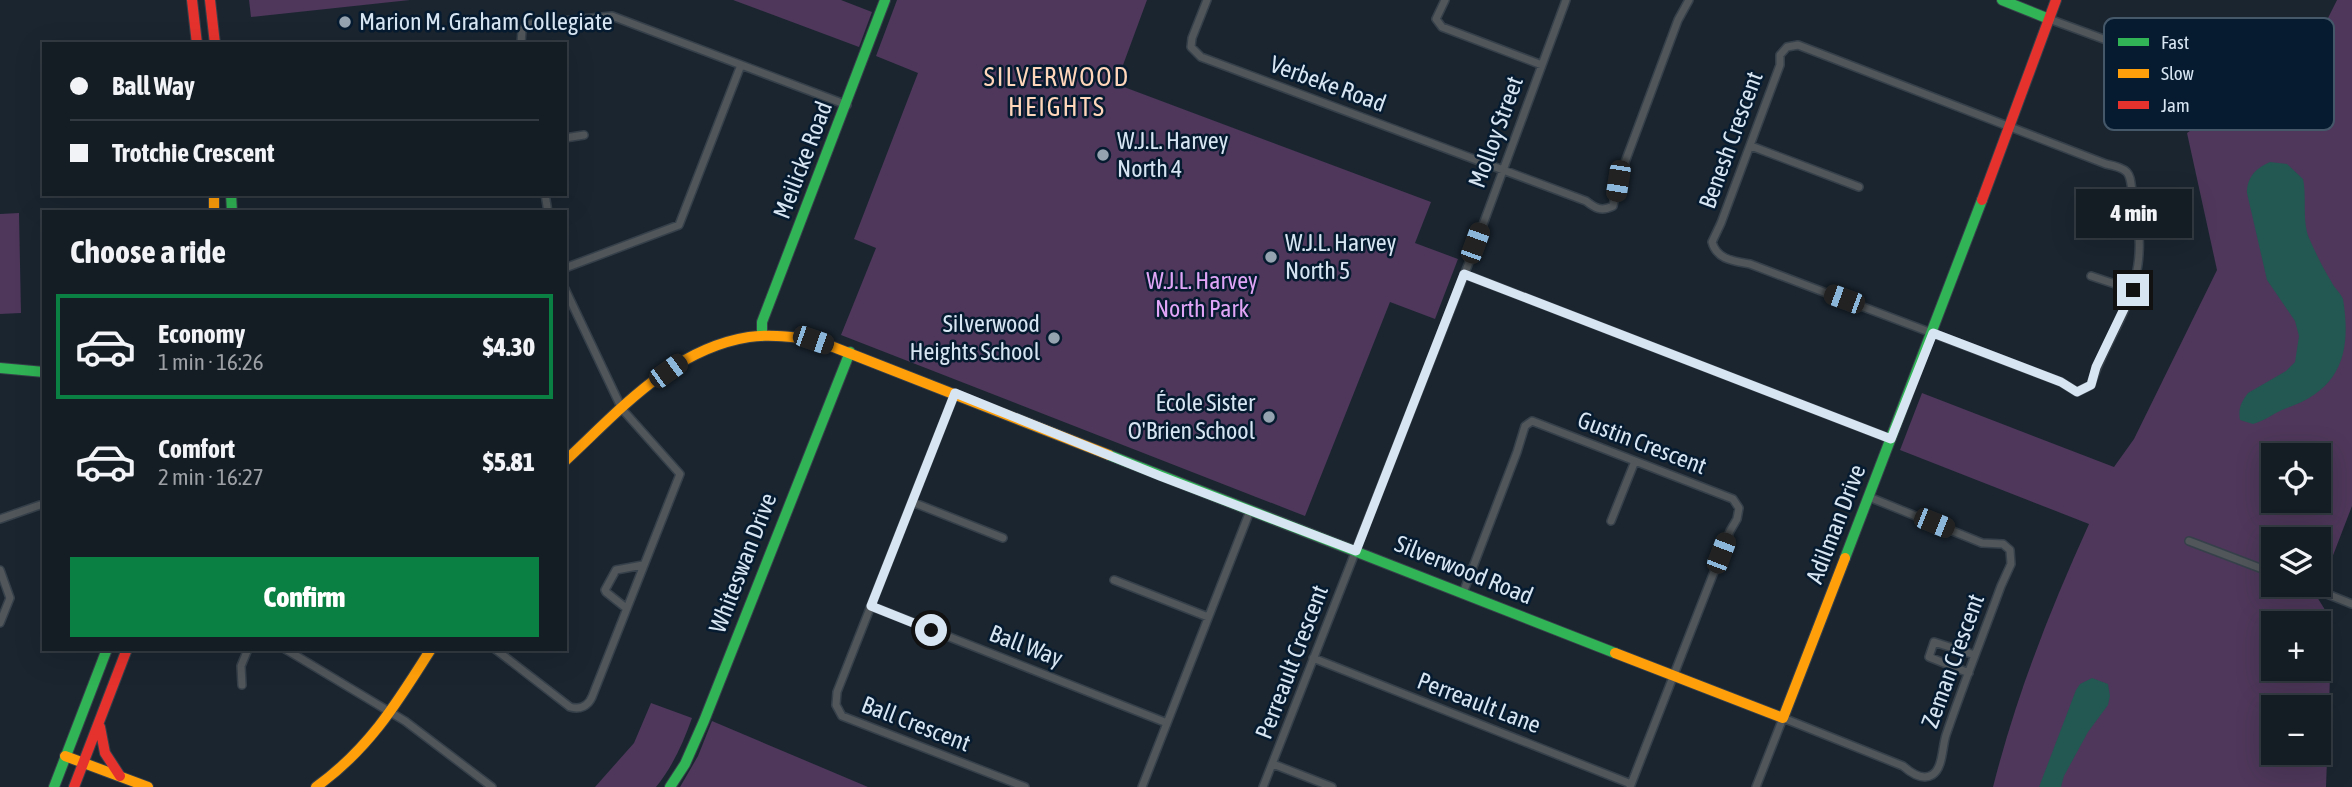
<!DOCTYPE html>
<meta charset="utf-8">
<style>
:root{--surface:#141c24;--page:#1d252c;--text:#f1f3f6;--muted:#9da1a6;--line:#333a41;--accent:#0b8043}
body{margin:0;font-family:"Asap Condensed",sans-serif;background:var(--page);color:var(--text);height:100vh;display:flex;flex-direction:column;font-size:26px;white-space:nowrap}
*{box-sizing:border-box;margin:0}
p{font-size:23px;color:var(--muted)}
.icon{flex:none;width:38px;height:38px;fill:none;stroke:currentColor;stroke-width:2;stroke-linecap:round;stroke-linejoin:round}
.map{position:relative;flex:1;overflow:hidden}
.drawer{position:absolute;left:42px;top:210px;width:525px;height:441px;display:flex;flex-direction:column;background:var(--surface);border-radius:0px;box-shadow:0 7px 28px #0002,0 0 0 2px var(--line)}
.drawer>*{flex:none}
.top-card{position:absolute;left:42px;top:42px;width:525px;height:154px;border-radius:0px;box-shadow:0 7px 28px #0002,0 0 0 2px var(--line);display:grid;align-content:center;height:154px;padding:0 28px;background:var(--surface)}
.controls{position:absolute;left:2261px;top:443px;display:grid;gap:14px}
.controls a{display:grid;place-items:center;width:70px;height:70px;border-radius:0px;background:var(--surface);box-shadow:0 7px 28px #0002,0 0 0 2px var(--line);font-size:35px}
.end{position:absolute;width:32px;height:32px;margin:-16px;border:9px solid #d7e5f3;background:#111;box-shadow:0 0 0 4px #111}
.from{border-radius:50%}
.bubble{position:absolute;height:49px;border-radius:0px;background:var(--surface);box-shadow:0 7px 28px #0002,0 0 0 2px var(--line);font-size:23px;font-weight:800;line-height:49px;text-align:center}
.car{position:absolute;width:21px;height:42px;margin:-21px -10px;border-radius:9px;box-shadow:0 0 5px 2px #0007;background:linear-gradient(#222 24%,#8ab4d8 0 40%,#222 0 76%,#8ab4d8 0 86%,#222 0)}
.top-card b{display:flex;align-items:center;gap:24px;height:66px;font-size:26px}
.top-card b+b{border-top:2px solid var(--line)}
.top-card i{width:18px;height:18px;background:var(--text)}
ul{padding:0;list-style:none}
li{display:flex;align-items:center;gap:21px;height:105px;margin:0 14px 10px;padding:0 14px;border:4px solid transparent;border-radius:0px}
li div{flex:1}
li b{display:block;font-size:26px}
li em{font-style:normal;font-weight:800}
li.current{border-color:var(--accent)}
li>.icon{width:63px;height:63px;stroke-width:1.5}
h2{padding:0 28px;font-size:32px;line-height:84px}
.action{display:flex;gap:14px;margin-top:auto;padding:14px 28px}
.action a{flex:1;height:80px;border-radius:0px;background:var(--accent);color:#fff;font-size:28px;font-weight:800;line-height:80px;text-align:center}
.map>svg:first-child{display:block}
</style>
<div class="map">
<svg width="2352" height="787" viewBox="0 0 2352 787">
<rect width="100%" height="100%" fill="#1a2530"/>
<!-- green -->
<path fill="#4e375a" fill-rule="evenodd" d="M249,0h161l-159,17z
M733,0h108l31,12 -13,35z
M897,0h250l-31,84 315,118 -16,41 43,16 -23,60 -45,-17 -85,214 -464,-181 35,-87 -22,-9 64,-166 -42,-17z
M2337,0h15v506l-35,91 15,24 -6,166h-333c23,-91 57,-177 96,-263l-189,-74 22,-57 192,74 20,-28 83,-169 -30,-137 129,-91zM2273,455h46v45h-46zM2273,539h46v45h-46zM2273,623h46v45h-46zM2273,707h46v45h-46z
M19,213l2,100 -21,1v-100z
M651,703l41,15c-9,25 -19,48 -36,69h-61l39,-44z
M712,721l156,66h-188l18,-31z"/>
<!-- water -->
<path fill="#235752" d="M2270,162l17,2 16,15c4,18 -1,42 6,59 6,14 14,30 22,43 3,7 9,11 12,18 9,54 -3,91 -56,109 -12,4 -22,13 -34,16l-13,-4c-2,-11 1,-18 8,-27l38,-22 9,-9 4,-26 -4,-15 -28,-41 -20,-87c0,-16 9,-25 23,-31z
M2092,678l16,6 2,12 -2,9 -20,27 -24,44 -3,11h-22l37,-97 4,-6z"/>
<g fill="none" stroke-linecap="round" stroke-linejoin="round">
<defs>
<path id="street" d="M1207,0l-15,38 -1,9 10,10 385,144c9,7 15,11 27,5l5,-25 60,-161 11,-20
M1445,0l-9,19 6,8 100,38
M2049,19l117,43
M521,44l1,-14 8,-6 82,-8 235,89
M1798,45l308,119c30,6 22,12 28,37 11,48 5,81 -17,125 -10,20 -20,38 -26,59l-14,7 -16,-10 -311,-118c-16,-3 -33,-4 -38,-22l9,-19 59,-158v-10l7,-8z
M565,138l19,-3
M1751,146l108,41
M545,194l3,18
M565,268l114,-43 62,-160
M1464,274l427,165
M2091,276l42,14
M955,393l-118,299 -1,13 6,11 183,71
M912,502l91,36
M0,519l40,-14
M1611,521l24,-60
M2189,541l84,32
M0,570l10,28 -10,25
M1114,580l94,37
M2302,584l50,20
M1463,593l54,-141 8,-26 7,-5 201,78 6,9 -2,11 -7,12 -100,256
M871,606l296,117
M626,608l-20,-16 -1,-2 11,-20 27,-5
M285,649l120,72 87,66
M495,649l75,58c10,3 18,-1 22,-10l88,-223 -58,-65 -57,-120
M1313,658l318,126
M1969,673l-40,-16 5,-15 41,13
M242,685l-1,-19 7,-17
M1273,764l59,23
M1142,787l108,-276
M1263,787l205,-522 98,-265
M1756,787l27,-69 120,48c8,7 19,15 29,9 11,-6 10,-28 14,-40 17,-50 37,-100 55,-149l10,-22 -1,-14 -7,-6 -21,-1 -113,-46"/>
<path id="fast" d="M2002,0l47,19
M231,194l1,18
M762,336v-14l123,-322
M0,368l44,4
M1109,455l506,198
M1845,558l137,-358
M54,787l53,-138
M670,787l15,-23 19,-43 146,-369"/>
<path id="slow" d="M214,194v18
M565,461c54,-50 107,-112 184,-124 21,-3 43,0 64,2l296,116
M1615,653l168,65 62,-160
M65,756l83,31
M316,787c53,-38 81,-84 115,-138"/>
<path id="jam" d="M192,0l5,44
M210,0l5,44
M1982,200l74,-200
M100,727l5,26 15,23
M74,787l53,-138"/>
</defs>
<!-- street casing -->
<use href="#street" stroke="#36404a" stroke-width="10"/>
<!-- fast casing -->
<use href="#fast" stroke="#36404a" stroke-width="12"/>
<!-- slow casing -->
<use href="#slow" stroke="#36404a" stroke-width="12"/>
<!-- jam casing -->
<use href="#jam" stroke="#36404a" stroke-width="12"/>
<!-- street -->
<use href="#street" stroke="#50565a" stroke-width="7"/>
<!-- fast -->
<use href="#fast" stroke="#30b455" stroke-width="10"/>
<!-- slow -->
<use href="#slow" stroke="#ff9f0a" stroke-width="10"/>
<!-- jam -->
<use href="#jam" stroke="#e5322d" stroke-width="10"/>
</g>
<g fill="none" stroke-linecap="round" stroke-linejoin="round">
<!-- route -->
<path stroke="#d7e5f3" stroke-width="9" d="M931,630l-60,-24 84,-213 205,83 196,75 108,-277 427,165 42,-106 128,49 16,10 14,-7 5,-18 37,-77"/>
</g>
<!-- markers -->
<g fill="#95a2af" stroke="#061b2f" stroke-width="2.5">
<circle cx="345" cy="22" r="7"/>
<circle cx="1103" cy="155" r="7"/>
<circle cx="1271" cy="257" r="7"/>
<circle cx="1054" cy="338" r="7"/>
<circle cx="1269" cy="417" r="7"/>
</g>
<g text-anchor="middle" stroke-width="5" stroke-linejoin="round" paint-order="stroke">
<!-- poi labels -->
<g font-size="24" fill="#d7e5f3" stroke="#061b2f" text-anchor="start">
<text x="359" y="30">Marion M. Graham Collegiate</text>
<text x="1117" y="149">W.J.L. Harvey<tspan x="1117" dy="28">North 4</tspan></text>
<text x="1285" y="251">W.J.L. Harvey<tspan x="1285" dy="28">North 5</tspan></text>
<text x="1040" y="332" text-anchor="end">Silverwood<tspan x="1040" dy="28">Heights School</tspan></text>
<text x="1255" y="411" text-anchor="end">École Sister<tspan x="1255" dy="28">O'Brien School</tspan></text>
</g>
<!-- street labels -->
<g font-size="24" fill="#d7e5f3" stroke="#061b2f">
<text transform="translate(1328 84) rotate(20)" y="8">Verbeke Road</text>
<text transform="translate(1496 132) rotate(-70)" y="8">Molloy Street</text>
<text transform="translate(1731 140) rotate(-70)" y="8">Benesh Crescent</text>
<text transform="translate(803 160) rotate(-69)" y="8">Meilicke Road</text>
<text transform="translate(1642 443) rotate(21)" y="8">Gustin Crescent</text>
<text transform="translate(1836 524) rotate(-69)" y="8">Adilman Drive</text>
<text transform="translate(743 563) rotate(-69)" y="8">Whiteswan Drive</text>
<text transform="translate(1464 570) rotate(22)" y="8">Silverwood Road</text>
<text transform="translate(1026 646) rotate(21)" y="8">Ball Way</text>
<text transform="translate(1953 661) rotate(-70)" y="8">Zeman Crescent</text>
<text transform="translate(1292 662) rotate(-69)" y="8">Perreault Crescent</text>
<text transform="translate(1479 703) rotate(21)" y="8">Perreault Lane</text>
<text transform="translate(916 724) rotate(21)" y="8">Ball Crescent</text>
</g>
<!-- park labels -->
<g font-size="24" fill="#e1a5f7" stroke="#061b2f">
<text x="1202" y="289">W.J.L. Harvey<tspan x="1202" dy="28">North Park</tspan></text>
</g>
<!-- neighbourhood labels -->
<g font-size="26" letter-spacing="2" fill="#ffd6b9" stroke="#061b2f">
<text x="1057" y="86">SILVERWOOD<tspan x="1057" dy="30">HEIGHTS</tspan></text>
</g>
</g>
<!-- legend -->
<rect x="2104" y="18" width="230" height="112" rx="10" fill="#061b2f" stroke="#45586a" stroke-width="2"/>
<rect x="2118" y="38" width="31" height="8" fill="#30b455"/>
<rect x="2118" y="69" width="31" height="9" fill="#ff9f0a"/>
<rect x="2118" y="101" width="31" height="8" fill="#e5322d"/>
<g font-size="19" fill="#d7e5f3">
<text x="2161" y="49">Fast</text>
<text x="2161" y="80">Slow</text>
<text x="2161" y="112">Jam</text>
</g>
</svg>
<div class="controls">
<a><svg class="icon" aria-label="locate" viewBox="0 0 24 24"><circle cx="12" cy="12" r="6"/><path d="M12 2v4M12 18v4M2 12h4M18 12h4"/></svg></a>
<a><svg class="icon" aria-label="layers" viewBox="0 0 24 24"><path d="M12 4l9 5-9 5-9-5zM3 14l9 5 9-5"/></svg></a>
<a>+</a>
<a>−</a>
</div>
<i class="end from" style="left:931px;top:630px"></i>
<i class="end" style="left:2133px;top:290px"></i>
<div class="bubble" style="left:2076px;top:189px;width:116px">4 min</div>
<i class="car" style="left:1618px;top:181px;rotate:189deg"></i>
<i class="car" style="left:1475px;top:243px;rotate:20deg"></i>
<i class="car" style="left:1844px;top:299px;rotate:290deg"></i>
<i class="car" style="left:813px;top:340px;rotate:109deg"></i>
<i class="car" style="left:668px;top:371px;rotate:54deg"></i>
<i class="car" style="left:1934px;top:523px;rotate:112deg"></i>
<i class="car" style="left:1721px;top:553px;rotate:21deg"></i>
<div class="top-card">
<b><i class="from"></i>Ball Way</b>
<b><i></i>Trotchie Crescent</b>
</div>
<section class="drawer">
<h2>Choose a ride</h2>
<ul>
<li class="current"><svg class="icon" aria-label="car" viewBox="0 0 24 24"><path d="M5 17H2v-5l4-1 3-4h7l3 4 3 1v5h-3M9 17h6M6 11h13"/><circle cx="7" cy="17" r="2"/><circle cx="17" cy="17" r="2"/></svg><div><b>Economy</b><p>1 min · 16:26</p></div><em>$4.30</em></li>
<li><svg class="icon" aria-label="car" viewBox="0 0 24 24"><path d="M5 17H2v-5l4-1 3-4h7l3 4 3 1v5h-3M9 17h6M6 11h13"/><circle cx="7" cy="17" r="2"/><circle cx="17" cy="17" r="2"/></svg><div><b>Comfort</b><p>2 min · 16:27</p></div><em>$5.81</em></li>
</ul>
<div class="action"><a>Confirm</a></div>
</section>
</div>
